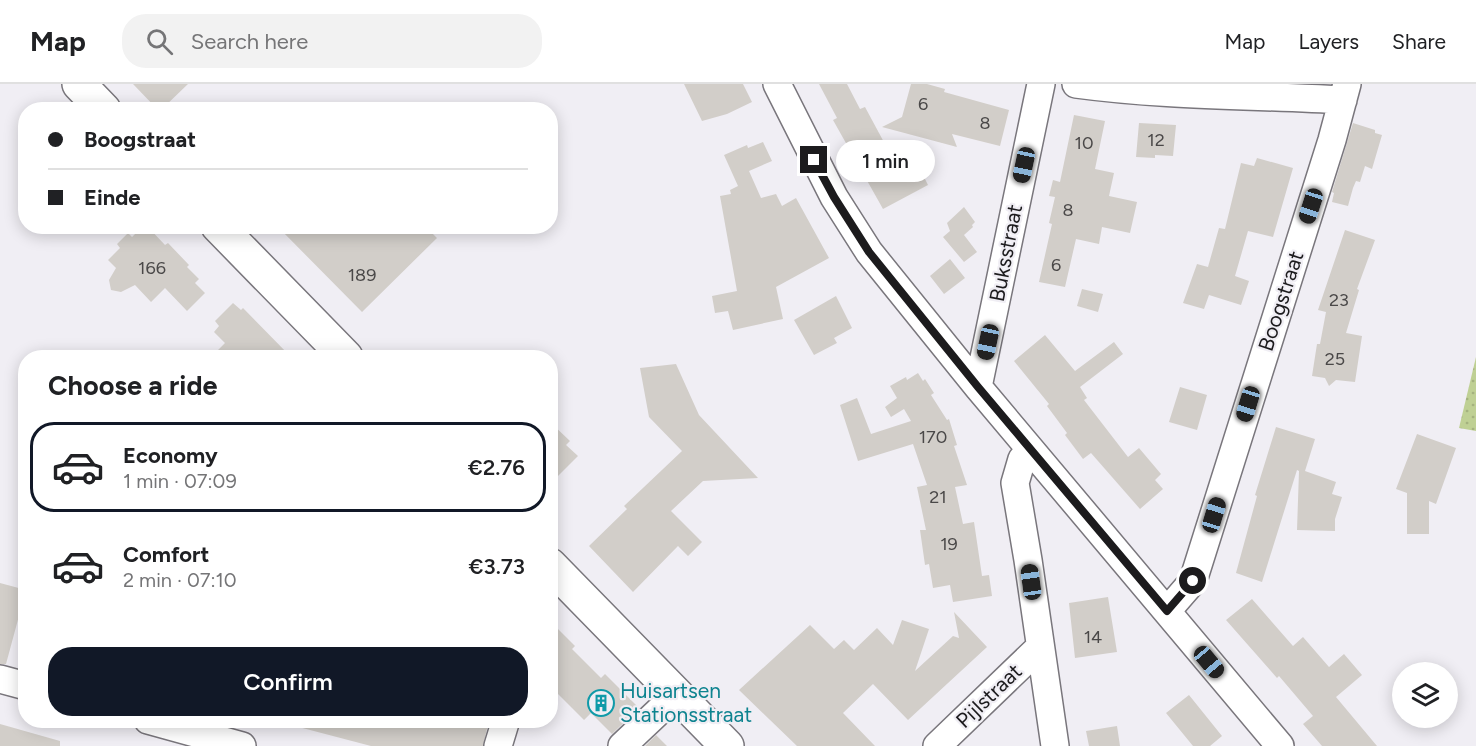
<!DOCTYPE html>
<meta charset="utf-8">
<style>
:root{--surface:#fff;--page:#f2f2f2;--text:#202124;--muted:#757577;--line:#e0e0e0;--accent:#111827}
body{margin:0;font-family:Figtree,sans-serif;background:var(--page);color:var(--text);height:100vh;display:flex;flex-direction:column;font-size:22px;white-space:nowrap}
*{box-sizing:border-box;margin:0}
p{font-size:20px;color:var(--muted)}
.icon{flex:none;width:33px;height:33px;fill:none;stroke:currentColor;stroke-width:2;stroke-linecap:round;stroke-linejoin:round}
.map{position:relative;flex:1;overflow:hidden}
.panel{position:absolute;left:18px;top:266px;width:540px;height:378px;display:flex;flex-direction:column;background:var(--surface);border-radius:24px;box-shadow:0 3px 15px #0003}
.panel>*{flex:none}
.banner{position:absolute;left:18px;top:18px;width:540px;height:132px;border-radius:24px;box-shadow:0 3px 15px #0003;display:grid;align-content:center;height:132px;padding:0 30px;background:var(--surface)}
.controls{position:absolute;left:1392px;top:578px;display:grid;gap:12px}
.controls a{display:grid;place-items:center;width:66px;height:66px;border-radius:50%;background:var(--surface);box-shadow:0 3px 15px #0003;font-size:30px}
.end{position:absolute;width:27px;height:27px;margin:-14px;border:8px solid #1c1b1d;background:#fff;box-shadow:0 0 0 3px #fff}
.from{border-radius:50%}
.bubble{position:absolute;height:42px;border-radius:21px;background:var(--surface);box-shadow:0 3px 15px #0003;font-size:20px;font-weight:600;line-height:42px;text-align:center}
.car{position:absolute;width:18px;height:36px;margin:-18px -9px;border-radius:8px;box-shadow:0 0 4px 2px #0007;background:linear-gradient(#222 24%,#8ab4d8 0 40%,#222 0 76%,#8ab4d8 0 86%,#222 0)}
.banner b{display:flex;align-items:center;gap:21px;height:57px;font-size:22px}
.banner b+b{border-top:2px solid var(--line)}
.banner i{width:15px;height:15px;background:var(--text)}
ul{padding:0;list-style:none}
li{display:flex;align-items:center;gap:18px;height:90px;margin:0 12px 9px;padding:0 18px;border:3px solid transparent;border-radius:24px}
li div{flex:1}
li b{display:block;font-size:22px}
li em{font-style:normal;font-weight:600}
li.on{border-color:var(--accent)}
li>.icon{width:54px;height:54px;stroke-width:1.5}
h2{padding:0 30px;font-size:27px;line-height:72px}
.primary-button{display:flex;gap:12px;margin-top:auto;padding:12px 30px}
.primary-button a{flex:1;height:69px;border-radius:24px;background:var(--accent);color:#fff;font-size:24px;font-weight:600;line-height:69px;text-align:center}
header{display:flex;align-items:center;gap:36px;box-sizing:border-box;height:84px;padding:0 30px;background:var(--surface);border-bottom:2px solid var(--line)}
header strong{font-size:28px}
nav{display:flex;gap:33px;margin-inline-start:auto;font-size:21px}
.search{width:420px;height:54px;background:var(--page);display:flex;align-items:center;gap:15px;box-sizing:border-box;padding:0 21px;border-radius:24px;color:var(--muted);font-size:22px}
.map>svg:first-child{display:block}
</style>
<header>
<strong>Map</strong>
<div class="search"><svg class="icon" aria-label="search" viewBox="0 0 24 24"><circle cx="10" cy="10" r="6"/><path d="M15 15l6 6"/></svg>Search here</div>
<nav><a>Map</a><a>Layers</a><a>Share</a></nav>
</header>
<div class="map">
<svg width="1476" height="662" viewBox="0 0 1476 662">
<defs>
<pattern id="grass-dots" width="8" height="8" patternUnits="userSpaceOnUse" patternTransform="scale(1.5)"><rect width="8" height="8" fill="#bfd094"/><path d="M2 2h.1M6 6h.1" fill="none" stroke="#a4b27f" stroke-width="1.8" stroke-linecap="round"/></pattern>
</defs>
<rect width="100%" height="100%" fill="#f0eef4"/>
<!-- grass -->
<path fill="url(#grass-dots)" d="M1476,273v74l-17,-3z"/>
<!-- building -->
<path fill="#d2cec9" d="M133,0h55l-27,26h-3z
M684,0h59l9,18 -25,12 -25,7z
M819,0h28l13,25 5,-2 35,65 17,-9 11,22 -45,24 -50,-89 4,-2z
M911,0h16l18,5 -1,3 65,18 -9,36 -48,-12 5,13 -75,-20 20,-10z
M1074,31l31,6 -10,48 19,4 -5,23 28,6 -7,31 -28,-6 -3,17 -23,-5 -11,48 -26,-5 13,-58 -3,-1 6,-26 -6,-1 4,-16 7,2z
M1139,39l37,2 -3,31 -18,-1v3l-19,-1z
M1353,39l22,7v3l7,2 -10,34 -7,-3 -5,16 -4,-1 -3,7 -5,18 -16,-4 2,-9 -2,-1z
M763,58l9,19 -23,10 12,27 15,-4 6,12 14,-8 33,60 -53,29 7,32 -50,11 -5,-19 -13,2 -3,-17 25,-5 -17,-95 11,-2 -1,-4 8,-4 -14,-31 23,-10 1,3z
M1257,74l36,10 -20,69 -25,-6 -13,45 14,5 -8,24 -32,-10 -5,14 -21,-6 14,-39 11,3 11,-39 6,1 16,-66 13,3z
M964,123l11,15 -3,3 1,2 -9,8 13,17 -13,10 -21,-25 7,-6 -3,-8z
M143,142h4l18,19 3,-2 21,22 -2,2 12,12 -4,4 10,10 -18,18 -22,-23 -14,14 -16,-17 -14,7 -10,-2 -2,-10 7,-12 -8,-8 12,-12 -3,-4 11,-11 4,4z
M277,142h148l12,12 -75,74z
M1345,146l30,10 -18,49 2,1 -13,43 16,3 -7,46 -19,-2 -7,6 -4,-8 -13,-2 5,-32h3l6,-32 -8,-2z
M950,175l15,19 -21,16 -14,-18z
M1082,205l21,5 -5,18 -21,-6z
M836,212l16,32 -18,10 3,5 -23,12 -20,-35z
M233,219l8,7 2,-2 48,49h-80l14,-14 -11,-11 5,-6 -4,-5z
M1045,251l30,36 39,-29 9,12 -43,33 7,11 -3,2 44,57 11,-9 22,26 -6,6 8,9 -23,20 -49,-56 -8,6 -18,-24 2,-2 -20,-27 2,-2 -35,-43z
M676,280l23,51 59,63 -55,3 -32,30 31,31 -14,14 -10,-10 -45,46 -44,-46 38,-37 -3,-3 58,-55 -33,-34 -9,-49z
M918,289l5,8 2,-2 9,14 -3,2 16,25 2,-1 8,26 -3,1 13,39 -12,2 8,37 11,-2 8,54 7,-1 3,21 -39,6 -3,-17 -17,3 -4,-24 -4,1 -5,-35h6l-9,-43 10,-2 -14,-41 -55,17 -18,-56 17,-7 14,36 40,-13 -7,-12 -13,8 -6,-10 12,-9 -7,-12 16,-9 1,3z
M1180,303l27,8 -10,35 -28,-8z
M550,338l20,19 -4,4 12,11 -28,28z
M1276,343l39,12 -10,32 31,11 -4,12 10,3 -7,22v12l-38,-1 2,-59 -2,-1 -35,112 -26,-9 21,-77 -2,-1z
M1417,350l39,14 -20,56 -7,-3v33h-22v-41l-11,-4z
M0,499l26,7 -20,74h-6z
M1108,513l9,55 -42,6 -6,-55z
M1252,515l41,47 10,-9 26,30 15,-13 18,21 -26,22 41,49h-55l-19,-22 10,-8 -34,-40 -2,2 -51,-58z
M954,528l33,35 -79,73 -35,-36 -30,29 32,33h-78l-58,-56 71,-65 24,24 10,-9 10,10 23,-22 16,17 9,-25 27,9 -14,42 38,-35 6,2z
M550,537l25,25 -3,3 29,29 4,-4 34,34 -27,26 -21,-21 -7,7 -34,-34z
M1189,611l33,41 -12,10h-17l-27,-33z
M292,636h197l-6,26h-112l-80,-21z
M0,640l60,17v5h-60z
M1117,642l3,20h-31l-3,-15z
M656,651l11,11h-22z"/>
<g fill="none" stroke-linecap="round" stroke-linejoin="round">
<defs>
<path id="minor" d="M777,0l57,113 35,55 109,135 302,359
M1076,0c89,12 178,11 267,16
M978,303l63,-303
M1031,366l-9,9 -7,24 13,77 27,186
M1167,527l26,-30 139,-441 15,-56
M0,595l26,7
M148,636l94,26
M498,662l7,-23
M622,662l55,-52
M937,662l103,-99"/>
<path id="major" d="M79,0l25,26
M218,142l128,131
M550,481l177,181"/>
</defs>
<!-- minor casing -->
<use href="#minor" stroke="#79767c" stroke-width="30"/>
<!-- major casing -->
<use href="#major" stroke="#79767c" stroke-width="36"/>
<!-- minor -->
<use href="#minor" stroke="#fff" stroke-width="27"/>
<!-- major -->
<use href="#major" stroke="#fff" stroke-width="33"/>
</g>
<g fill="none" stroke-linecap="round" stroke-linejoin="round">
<!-- route -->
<path stroke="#1c1b1d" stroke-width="8" d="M814,76l20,37 35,55 109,135 189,224 26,-30"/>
</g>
<!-- icons -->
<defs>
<symbol id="building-ring" viewBox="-11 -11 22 22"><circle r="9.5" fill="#f0eef4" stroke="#0f9aa8" stroke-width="1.5"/><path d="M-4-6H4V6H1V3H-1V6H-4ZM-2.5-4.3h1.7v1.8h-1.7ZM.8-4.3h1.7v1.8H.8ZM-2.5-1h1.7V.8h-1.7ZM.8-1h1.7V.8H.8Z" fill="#0f9aa8"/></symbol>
</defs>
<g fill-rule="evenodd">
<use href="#building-ring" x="586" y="604" width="30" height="30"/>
</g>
<g text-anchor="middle" stroke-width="4.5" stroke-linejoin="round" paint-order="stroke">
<!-- number labels -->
<g font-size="18" fill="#4a4848">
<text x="923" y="26">6</text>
<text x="985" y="45">8</text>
<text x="1156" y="62">12</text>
<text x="1084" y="65">10</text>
<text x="1068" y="132">8</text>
<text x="1056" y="187">6</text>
<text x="152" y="190">166</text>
<text x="362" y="197">189</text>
<text x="1339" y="222">23</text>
<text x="1335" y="281">25</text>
<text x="933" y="359">170</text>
<text x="938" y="419">21</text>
<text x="949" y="466">19</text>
<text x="1093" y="559">14</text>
</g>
<!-- street labels -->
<g font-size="21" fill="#1c1b1d" stroke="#f0eef4">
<text transform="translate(1006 169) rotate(-79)" y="7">Buksstraat</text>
<text transform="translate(1281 217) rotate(-72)" y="7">Boogstraat</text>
<text transform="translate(989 612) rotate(-44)" y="7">Pijlstraat</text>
</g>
<!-- culture labels -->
<g font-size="21" fill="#0d838f" stroke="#f0eef4" text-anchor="start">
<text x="620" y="614">Huisartsen<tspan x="620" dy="24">Stationsstraat</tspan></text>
</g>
</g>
</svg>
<div class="controls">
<a><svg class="icon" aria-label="layers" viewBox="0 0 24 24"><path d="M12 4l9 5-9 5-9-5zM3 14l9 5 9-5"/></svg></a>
</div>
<i class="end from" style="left:1193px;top:497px"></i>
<i class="end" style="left:814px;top:76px"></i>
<div class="bubble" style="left:836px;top:56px;width:99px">1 min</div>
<i class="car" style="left:1024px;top:81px;rotate:192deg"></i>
<i class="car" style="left:1311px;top:122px;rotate:198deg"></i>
<i class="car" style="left:988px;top:258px;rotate:192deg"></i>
<i class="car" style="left:1248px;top:320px;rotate:197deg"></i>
<i class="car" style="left:1214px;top:431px;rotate:17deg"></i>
<i class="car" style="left:1031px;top:498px;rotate:352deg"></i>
<i class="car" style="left:1209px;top:578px;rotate:140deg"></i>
<div class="banner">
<b><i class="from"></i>Boogstraat</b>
<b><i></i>Einde</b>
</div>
<section class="panel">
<h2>Choose a ride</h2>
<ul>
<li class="on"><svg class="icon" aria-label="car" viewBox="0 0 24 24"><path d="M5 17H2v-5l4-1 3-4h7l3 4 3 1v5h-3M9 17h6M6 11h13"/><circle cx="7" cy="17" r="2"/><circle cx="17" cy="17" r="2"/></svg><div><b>Economy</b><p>1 min · 07:09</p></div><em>€2.76</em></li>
<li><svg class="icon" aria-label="car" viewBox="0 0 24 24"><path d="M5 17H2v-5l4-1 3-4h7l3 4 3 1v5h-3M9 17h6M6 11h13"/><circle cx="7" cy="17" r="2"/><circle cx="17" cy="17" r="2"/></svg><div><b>Comfort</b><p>2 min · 07:10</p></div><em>€3.73</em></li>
</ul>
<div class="primary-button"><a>Confirm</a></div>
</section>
</div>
